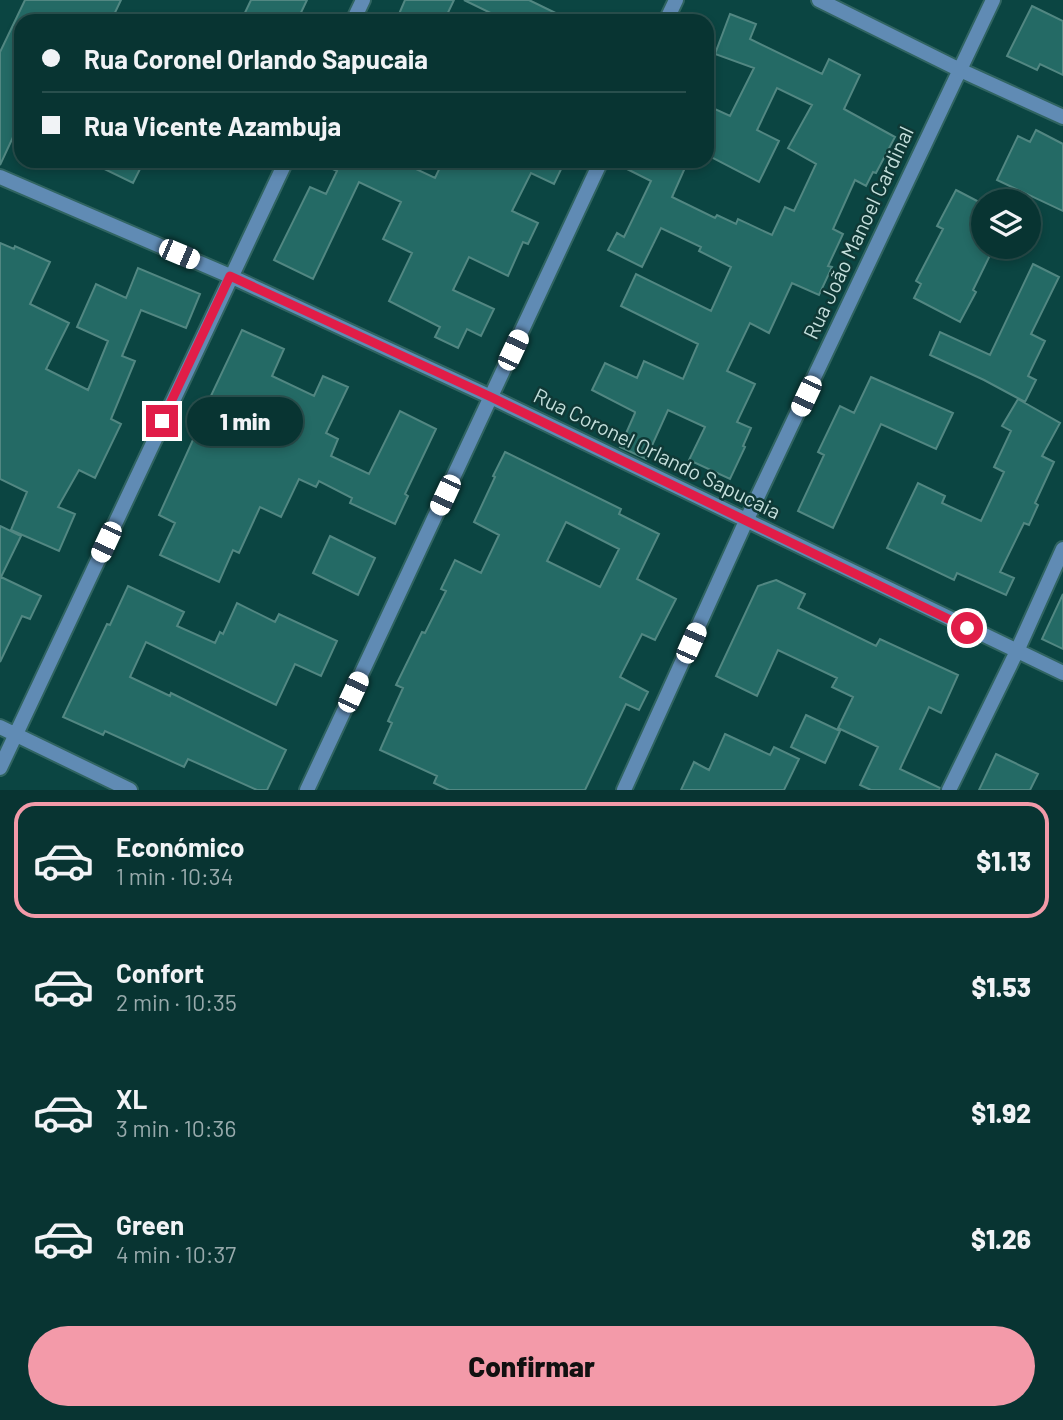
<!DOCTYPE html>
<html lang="es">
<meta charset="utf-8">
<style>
:root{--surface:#083432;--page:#163f3e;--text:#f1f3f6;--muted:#98aaac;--line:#294f4d;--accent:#f39aa9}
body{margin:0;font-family:Barlow,sans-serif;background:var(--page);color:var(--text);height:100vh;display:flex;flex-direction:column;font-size:26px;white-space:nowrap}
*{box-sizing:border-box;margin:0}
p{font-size:23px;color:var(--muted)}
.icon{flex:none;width:38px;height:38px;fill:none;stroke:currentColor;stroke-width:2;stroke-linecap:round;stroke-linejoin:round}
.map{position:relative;height:790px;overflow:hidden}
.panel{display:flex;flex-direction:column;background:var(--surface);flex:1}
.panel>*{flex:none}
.banner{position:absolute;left:14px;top:14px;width:700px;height:154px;border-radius:21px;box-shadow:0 4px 10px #0003,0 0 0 2px var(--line);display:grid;align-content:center;height:154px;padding:0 28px;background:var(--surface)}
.controls{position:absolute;left:971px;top:189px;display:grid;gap:14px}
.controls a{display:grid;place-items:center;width:70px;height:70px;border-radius:50%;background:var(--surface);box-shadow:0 4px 10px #0003,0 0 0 2px var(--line);font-size:35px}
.end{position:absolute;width:32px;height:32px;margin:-16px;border:9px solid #e11d48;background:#fff;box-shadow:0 0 0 4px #fff}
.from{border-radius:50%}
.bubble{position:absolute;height:49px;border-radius:24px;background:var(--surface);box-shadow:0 4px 10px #0003,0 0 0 2px var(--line);font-size:23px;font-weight:800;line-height:49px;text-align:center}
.car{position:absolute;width:21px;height:42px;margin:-21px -10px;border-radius:9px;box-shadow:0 0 5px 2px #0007;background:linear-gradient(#fff 24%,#345 0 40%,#fff 0 76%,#345 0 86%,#fff 0)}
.banner b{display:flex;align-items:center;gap:24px;height:66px;font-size:26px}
.banner b+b{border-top:2px solid var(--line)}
.banner i{width:18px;height:18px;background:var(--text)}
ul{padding:12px 0 0;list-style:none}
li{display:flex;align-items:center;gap:21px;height:116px;margin:0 14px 10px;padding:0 14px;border:4px solid transparent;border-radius:21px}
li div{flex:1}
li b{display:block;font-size:26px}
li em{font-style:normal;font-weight:800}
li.current{border-color:var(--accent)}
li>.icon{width:63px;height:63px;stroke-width:1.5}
.action{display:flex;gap:14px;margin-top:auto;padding:14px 28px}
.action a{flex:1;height:80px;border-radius:42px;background:var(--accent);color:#111;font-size:28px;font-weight:800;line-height:80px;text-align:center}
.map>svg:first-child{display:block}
</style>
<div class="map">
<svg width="1063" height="790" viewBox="0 0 1063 790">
<rect width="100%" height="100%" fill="#0b4542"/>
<!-- building -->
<path fill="#246a65" stroke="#528782" stroke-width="2" fill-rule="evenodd" d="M25,0h96l-10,21h-90v99l-21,45v-113z
M251,0h56l-10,21h-56z
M405,0h49l-10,21h-48z
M464,0h65l43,21h-65z
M1032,6l31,15v54l-23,-11 -3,6 -30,-14z
M730,14l26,10 -6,15 72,35 7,-15 31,16 -16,34 51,28 -19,36 -3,-1 -7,14 -11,-6 -22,49 10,5 -15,32 4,1 -13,28 -27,-12 -23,50 -19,-10 -23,48 28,13 -18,38 14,6 -8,18 2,1 -15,32 -41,-19 16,-33 -37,-17 -22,49 -26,-12 15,-34v-1l-43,-22 13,-27 32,15 7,-17 39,18 15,-35 -77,-38 15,-32 75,37 20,-44 -32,-16 2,-4 -40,-19 -19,39 -34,-17 9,-17 7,4 27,-56 -40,-20h77l-16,36 43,21 2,-3 19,9 2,-5 34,16 13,-28 9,4 22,-47 -28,-16 24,-43 -35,-17 -20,42 22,11 -20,41 -52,-27v-30l8,-16 15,7 24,-48 -39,-14z
M1036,130l27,14v67l-66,-31 21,-44 12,6z
M88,161h56l-11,22z
M316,161h83l36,17 8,-17h122l-11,23 -23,-11 -19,38 26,12 -10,21 -5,-2 -15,34 -39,-19 -16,33 41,19 -13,27 -14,-7 -9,19 -23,-11 5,-10 -51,-26 23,-48 -29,-14 18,-37 -42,-20 -46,97 -39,-19 36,-73 16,7 11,-23z
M956,190l27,14 -6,13 7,4v26h10l-21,43 3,2 -16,30 -46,-24 7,-14 -5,-3 27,-52 -6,-3z
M0,243l14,6 1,-3 35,16 -20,42 39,19 -23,46 42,21 20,-49 -31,-14 19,-43 30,14 12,-30 62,26 -14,34 -45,-18 -19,46 13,5 -24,58 10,5 -26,54 -16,-8 -21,37 17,7 -16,37 -48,-21 16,-38 -27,-13z
M1033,264l26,13 -28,57 14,7 -17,35 8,4 -11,22 -41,-22 -54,-25 10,-23 50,23z
M242,330l42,19 -12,27 42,20 9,-20 25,11 -22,46 12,6 -7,17 38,18 31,-63 36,18 -31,65 3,2 -13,28 -45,-21 2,-5 -33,-17 -3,6 -17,-8 -18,38 -21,-10 -21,46 -6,-3 -14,32 -59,-27 15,-32 -16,-8 38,-84 -2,-1 6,-13z
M871,377l82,36 -17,36 -55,-25 -48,104 -35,-17 26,-56 -6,-3 22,-46 14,7z
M1018,399l42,24 -18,33 12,6 -19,41 3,2 -9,20 -5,-2 -24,49 14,6 -8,17 -49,-22 -3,7 -67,-32 31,-65 27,13 -3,7 39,18 23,-49 -10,-5 17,-36 -9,-5z
M505,452l116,57 -2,5 40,20 -22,45 39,20 -21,41 -13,-6 -22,43 28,15 -9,18 -13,-6 -41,86h-136l-15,-7 3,-7 -57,-26 12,-27 -4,-2 15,-33 -7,-3 26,-53 3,1 21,-42 -5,-2 14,-29 26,13 18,-38 -25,-13 21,-45 -2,-1zM566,522l53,27 -19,38 -53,-26z
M0,526l21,10 -20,41 40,19 -11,23 -8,-3 -22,46z
M330,536l45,22 -17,37 -45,-22z
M776,580l29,14 -7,14 78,38 4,-7 78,36 -17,38 -12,-6 -29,62 40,19 -1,2h-68l-11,-5 18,-38 -40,-19 15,-31 -21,-10 5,-9 -59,-28 -21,46 -41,-20 42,-90z
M128,586l56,26 -7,14 38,17 5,-11 3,2 14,-31 38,19 4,-8 58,27 -16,35 -26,-12 -19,41 -130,-63 -16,35 40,19 1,-3 115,57 -19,40h-10l-69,-31 -4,8 -79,-36 -2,4 -40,-18 44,-93 3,1z
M1063,594v55l-21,-10z
M806,715l34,16 -15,32 -34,-16z
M725,734l45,21 4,-8 25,12 -15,31h-103l13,-28 15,8z
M996,754l42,20 -8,16h-51z"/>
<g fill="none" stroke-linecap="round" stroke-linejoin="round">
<defs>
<path id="street" d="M819,0l141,70 103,47
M353,21l10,-21
M666,21l10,-21
M0,177l230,99 261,121 572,276
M0,727l130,63
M0,768l286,-607
M307,790l294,-629
M624,790l122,-269 247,-521
M949,790l68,-139 46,-102"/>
</defs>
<!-- street casing -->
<use href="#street" stroke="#306461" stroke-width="18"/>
<!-- street -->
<use href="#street" stroke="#608bb4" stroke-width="14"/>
</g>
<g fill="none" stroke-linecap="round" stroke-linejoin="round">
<!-- route -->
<path stroke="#e11d48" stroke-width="9" d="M162,421l68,-145 261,121 476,231"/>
</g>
<g text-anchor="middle" stroke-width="5" stroke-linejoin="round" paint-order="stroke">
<!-- street labels -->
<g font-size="21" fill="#c4dfdc" stroke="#0f3936">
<text transform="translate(859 233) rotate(-65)" y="7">Rua João Manoel Cardinal</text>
<text transform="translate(657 454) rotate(26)" y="7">Rua Coronel Orlando Sapucaia</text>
</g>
</g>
</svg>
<div class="controls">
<a><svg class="icon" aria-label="layers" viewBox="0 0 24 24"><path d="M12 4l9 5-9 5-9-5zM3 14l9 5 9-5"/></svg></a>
</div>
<i class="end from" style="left:967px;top:628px"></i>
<i class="end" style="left:162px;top:421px"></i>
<div class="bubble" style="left:187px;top:397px;width:116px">1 min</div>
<i class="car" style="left:179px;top:254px;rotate:113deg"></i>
<i class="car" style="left:513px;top:350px;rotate:25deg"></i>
<i class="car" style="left:806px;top:396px;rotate:205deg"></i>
<i class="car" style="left:445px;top:495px;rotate:205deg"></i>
<i class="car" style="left:106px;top:542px;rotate:205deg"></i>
<i class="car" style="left:691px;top:643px;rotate:24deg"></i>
<i class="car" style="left:353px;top:692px;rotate:25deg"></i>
<div class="banner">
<b><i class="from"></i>Rua Coronel Orlando Sapucaia</b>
<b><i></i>Rua Vicente Azambuja</b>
</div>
</div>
<section class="panel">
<ul>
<li class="current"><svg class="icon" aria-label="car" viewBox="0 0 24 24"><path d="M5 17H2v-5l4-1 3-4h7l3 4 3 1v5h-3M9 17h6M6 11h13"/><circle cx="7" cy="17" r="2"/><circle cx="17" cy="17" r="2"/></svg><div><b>Económico</b><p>1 min · 10:34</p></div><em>$1.13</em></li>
<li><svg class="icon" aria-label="car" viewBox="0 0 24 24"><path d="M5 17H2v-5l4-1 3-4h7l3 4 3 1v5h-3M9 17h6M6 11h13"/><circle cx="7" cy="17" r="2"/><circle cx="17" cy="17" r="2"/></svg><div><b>Confort</b><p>2 min · 10:35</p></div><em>$1.53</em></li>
<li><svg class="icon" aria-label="car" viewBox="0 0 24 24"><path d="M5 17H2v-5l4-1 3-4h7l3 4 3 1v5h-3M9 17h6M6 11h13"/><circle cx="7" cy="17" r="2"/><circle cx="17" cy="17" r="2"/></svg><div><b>XL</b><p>3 min · 10:36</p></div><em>$1.92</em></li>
<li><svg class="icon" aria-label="car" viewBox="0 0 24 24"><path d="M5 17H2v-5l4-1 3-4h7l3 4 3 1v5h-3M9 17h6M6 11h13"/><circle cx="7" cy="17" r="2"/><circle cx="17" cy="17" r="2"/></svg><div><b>Green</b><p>4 min · 10:37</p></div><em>$1.26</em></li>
</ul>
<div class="action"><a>Confirmar</a></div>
</section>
